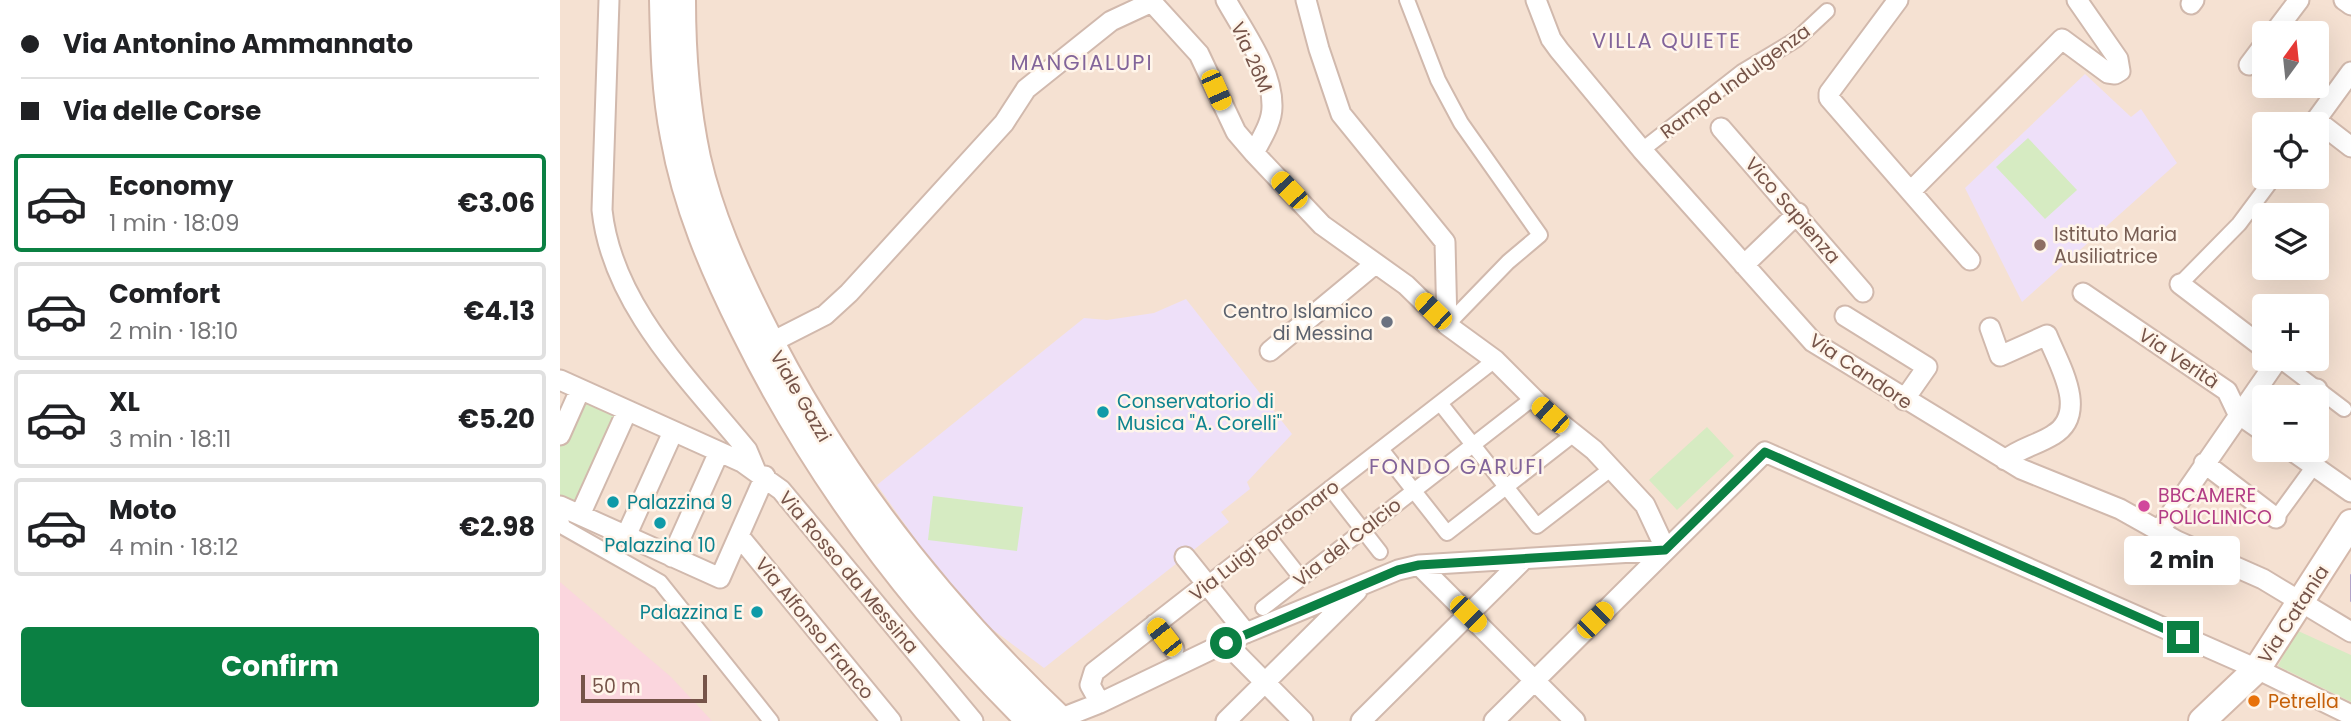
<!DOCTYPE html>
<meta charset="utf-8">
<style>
:root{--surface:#fff;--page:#f6f6f6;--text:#202124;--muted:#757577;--line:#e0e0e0;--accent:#0b8043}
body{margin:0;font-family:Poppins,sans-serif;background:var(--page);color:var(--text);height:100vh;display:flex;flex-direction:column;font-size:26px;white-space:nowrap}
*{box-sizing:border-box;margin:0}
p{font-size:23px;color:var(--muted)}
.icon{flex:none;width:38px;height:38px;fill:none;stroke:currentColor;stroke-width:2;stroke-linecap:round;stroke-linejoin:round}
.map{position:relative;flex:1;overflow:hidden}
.panel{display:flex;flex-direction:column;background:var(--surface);width:560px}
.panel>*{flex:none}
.top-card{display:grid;align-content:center;height:154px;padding:0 21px;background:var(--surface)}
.needle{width:46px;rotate:15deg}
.fabs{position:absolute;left:1692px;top:21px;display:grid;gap:14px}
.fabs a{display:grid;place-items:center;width:77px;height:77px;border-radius:7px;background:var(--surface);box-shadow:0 7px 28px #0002;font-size:35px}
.scale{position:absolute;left:21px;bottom:18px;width:126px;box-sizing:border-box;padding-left:7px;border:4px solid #765449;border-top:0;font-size:19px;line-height:24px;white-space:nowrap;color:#765449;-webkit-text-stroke:5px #fff5ea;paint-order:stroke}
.end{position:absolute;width:32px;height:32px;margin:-16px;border:9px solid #0b8043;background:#fff;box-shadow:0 0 0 4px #fff}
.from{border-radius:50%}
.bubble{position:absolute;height:49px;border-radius:7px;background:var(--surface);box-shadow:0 7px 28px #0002;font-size:23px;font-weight:700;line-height:49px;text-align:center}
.car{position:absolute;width:21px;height:42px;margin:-21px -10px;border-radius:9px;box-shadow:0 0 5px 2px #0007;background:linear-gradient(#f5c518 24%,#345 0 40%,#f5c518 0 76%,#345 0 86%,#f5c518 0)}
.top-card b{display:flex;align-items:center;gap:24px;height:66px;font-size:26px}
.top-card b+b{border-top:2px solid var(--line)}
.top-card i{width:18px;height:18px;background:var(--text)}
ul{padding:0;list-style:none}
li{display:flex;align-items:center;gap:21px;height:98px;margin:0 14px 10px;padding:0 7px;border:4px solid var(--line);border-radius:7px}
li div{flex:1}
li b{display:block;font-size:26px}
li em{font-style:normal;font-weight:700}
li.on{border-color:var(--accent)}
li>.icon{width:63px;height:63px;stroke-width:1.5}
.button{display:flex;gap:14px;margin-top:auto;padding:14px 21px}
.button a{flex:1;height:80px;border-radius:7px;background:var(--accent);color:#fff;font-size:28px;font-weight:700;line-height:80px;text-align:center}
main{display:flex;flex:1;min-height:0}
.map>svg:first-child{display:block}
</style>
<main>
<section class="panel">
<div class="top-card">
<b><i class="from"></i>Via Antonino Ammannato</b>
<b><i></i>Via delle Corse</b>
</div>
<ul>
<li class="on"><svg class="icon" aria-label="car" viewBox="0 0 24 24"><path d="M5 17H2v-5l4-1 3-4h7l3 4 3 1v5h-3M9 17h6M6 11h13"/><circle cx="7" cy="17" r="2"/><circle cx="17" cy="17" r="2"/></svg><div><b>Economy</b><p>1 min · 18:09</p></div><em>€3.06</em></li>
<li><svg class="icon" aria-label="car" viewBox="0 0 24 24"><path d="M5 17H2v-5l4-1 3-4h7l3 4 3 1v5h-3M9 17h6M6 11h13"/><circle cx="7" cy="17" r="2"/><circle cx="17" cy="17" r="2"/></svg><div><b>Comfort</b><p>2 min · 18:10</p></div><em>€4.13</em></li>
<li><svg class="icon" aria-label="car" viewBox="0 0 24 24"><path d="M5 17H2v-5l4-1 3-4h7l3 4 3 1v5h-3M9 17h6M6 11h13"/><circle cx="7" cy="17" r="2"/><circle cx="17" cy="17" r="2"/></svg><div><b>XL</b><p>3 min · 18:11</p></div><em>€5.20</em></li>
<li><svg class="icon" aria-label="car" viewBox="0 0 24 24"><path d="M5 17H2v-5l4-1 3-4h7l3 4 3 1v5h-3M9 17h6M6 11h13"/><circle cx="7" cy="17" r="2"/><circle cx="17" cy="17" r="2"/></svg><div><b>Moto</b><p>4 min · 18:12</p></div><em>€2.98</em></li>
</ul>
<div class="button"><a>Confirm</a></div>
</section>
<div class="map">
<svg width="1791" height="721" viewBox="0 0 1791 721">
<rect width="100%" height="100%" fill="#fdf0e4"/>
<!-- residential -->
<path fill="#f5e1d2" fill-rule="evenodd" d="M0,0h1791v721h-1791zM1704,33h53v53h-53zM1704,124h53v53h-53zM1704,215h53v53h-53zM1704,306h53v53h-53zM1704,397h53v53h-53z"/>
<!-- education -->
<path fill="#eee0f9" d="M1525,74l46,43 10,-8 36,54 -155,139 -57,-114z
M626,299l106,135 -45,48 3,7 -29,23 8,10 -185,146 -56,-42 -50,-55 -61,-86 207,-167 23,2 47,-7z"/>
<!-- medical -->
<path fill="#fbd6de" d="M0,582l111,95 41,44h-152z"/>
<!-- green -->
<path fill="#d6ebc2" d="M1468,138l49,52 -32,29 -49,-52z
M20,390l47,21 -47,104 -20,-9v-71z
M1147,427l27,29 -57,54 -28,-30z
M373,496l90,11 -6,44 -89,-11z
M1736,630l55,25v47l-73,-36z"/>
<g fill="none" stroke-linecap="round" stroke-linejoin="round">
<defs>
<path id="pedestrian" d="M847,0l31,80 23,43 79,112 -32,27 -61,63
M1082,150l100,-78 55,-33 30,-28
M1620,284l59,-60 35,-47
M1718,359l66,50
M880,403l97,123 75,-58
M821,449l66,84 127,-99
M770,488l50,64
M0,516l3,11 97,55 111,139
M1716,518l38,-52
M708,536l33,42
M647,584l288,-224
M703,608l269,-209"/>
<path id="minor" d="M49,0l-7,210c10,95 87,169 145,240l8,19
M590,0l49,54 37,78 18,21 68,72 84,60 41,40 48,35 55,55 44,35 51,55 21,45
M666,0c17,31 47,70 46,107 0,16 -11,32 -18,46
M746,0l13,49 22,65 104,128 2,83
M976,0l15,39 8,11 83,100 171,192 208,127 99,40 57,32 86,38 88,53
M1338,0l-69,93v5l141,162
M1784,0l7,5
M1631,4l3,-4
M1714,33l25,-33
M1689,65l15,-20
M1791,72l-35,48 35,27
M1161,128l142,164
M1352,190l150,-151 46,34 7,1 5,-3 -2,-12 -41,-59
M1184,265l54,-52
M1620,284l84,64
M1523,293l144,98 11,23 26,18
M1285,316l82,51 -23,33
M1430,328l10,28 47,-21c11,28 43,78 6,100 -16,10 -33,13 -48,25
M210,343l55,-28 24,-22 155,-170 22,-34 85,-68 41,-19
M710,351l105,-87
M0,380l182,82 39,28 192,231
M1751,397l6,-8
M0,435l20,-45
M1731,450l60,42
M1644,463l72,55
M0,506l160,72 45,-102
M20,515l47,-104
M1599,531l119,-172
M66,536l47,-104
M179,536l152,185
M112,557l47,-105
M625,557l61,76
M859,565l156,156
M595,624l19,25
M666,643l77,78
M540,703l-10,-18 4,-13 113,-88
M494,721l46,-18 146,-70 152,-63 21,-5 247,-15
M666,721l131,-130
M801,721l163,-162
M934,721l271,-269 492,217 94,46"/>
<path id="secondary" d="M103,0c1,46 2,92 11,137 12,68 39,131 70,193 72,146 170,276 286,391
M122,0c0,54 4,106 15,158 13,57 37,111 63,163 75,152 179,284 302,400
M1642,721l55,-52 94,-146"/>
</defs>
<!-- pedestrian casing -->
<use href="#pedestrian" stroke="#d1b9ad" stroke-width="18"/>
<!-- minor casing -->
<use href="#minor" stroke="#d1b9ad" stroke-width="23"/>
<!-- secondary casing -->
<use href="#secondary" stroke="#d4b8aa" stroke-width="30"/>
<!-- pedestrian -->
<use href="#pedestrian" stroke="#fff" stroke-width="14"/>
<!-- minor -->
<use href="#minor" stroke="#fff" stroke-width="19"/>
<!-- secondary -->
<use href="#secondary" stroke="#fff" stroke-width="26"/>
<!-- tram -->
<path stroke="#b2a2c7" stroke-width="2" d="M1791,575v26"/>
</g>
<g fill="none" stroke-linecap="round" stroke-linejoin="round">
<!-- route -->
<path stroke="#0b8043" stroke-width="9" d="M666,643l172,-73 21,-5 246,-15 100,-98 418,185"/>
</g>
<!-- markers -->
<circle fill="#8d6e63" stroke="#fff5ea" stroke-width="2.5" cx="1480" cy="245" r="7"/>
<circle fill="#6b7280" stroke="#fff5ea" stroke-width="2.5" cx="827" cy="322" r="7"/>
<g fill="#0f9aa8" stroke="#fff5ea" stroke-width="2.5">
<circle cx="543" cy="412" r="7"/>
<circle cx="53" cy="502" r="7"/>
<circle cx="100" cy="523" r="7"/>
<circle cx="197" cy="612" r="7"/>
</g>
<circle fill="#d1479c" stroke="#fff5ea" stroke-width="2.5" cx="1584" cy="506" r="7"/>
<circle fill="#e8710a" stroke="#fff5ea" stroke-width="2.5" cx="1694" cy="701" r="7"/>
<g text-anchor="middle" stroke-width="5" stroke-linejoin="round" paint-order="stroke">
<!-- street labels -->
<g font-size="19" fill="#765449" stroke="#fff5ea">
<text transform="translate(692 57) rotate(66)" y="7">Via 26M</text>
<text transform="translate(1175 81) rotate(-36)" y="7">Rampa Indulgenza</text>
<text transform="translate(1233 210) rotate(49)" y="7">Vico Sapienza</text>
<text transform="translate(1619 358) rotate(34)" y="7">Via Verità</text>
<text transform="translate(1301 371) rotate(34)" y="7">Via Candore</text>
<text transform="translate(241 396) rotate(60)" y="7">Viale Gazzi</text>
<text transform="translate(704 540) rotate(-38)" y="7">Via Luigi Bordonaro</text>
<text transform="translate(787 542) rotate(-38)" y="7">Via del Calcio</text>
<text transform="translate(289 572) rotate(50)" y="7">Via Rosso da Messina</text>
<text transform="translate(1733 614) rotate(-57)" y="7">Via Catania</text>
<text transform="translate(255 628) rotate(51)" y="7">Via Alfonso Franco</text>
</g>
<!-- education labels -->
<g font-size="19" fill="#785e54" stroke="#fff5ea" text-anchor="start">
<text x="1494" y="241">Istituto Maria<tspan x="1494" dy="22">Ausiliatrice</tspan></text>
</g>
<!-- worship labels -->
<g font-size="19" fill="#5b616d" stroke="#fff5ea" text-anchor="end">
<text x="813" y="318">Centro Islamico<tspan x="813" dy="22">di Messina</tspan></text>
</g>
<!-- culture labels -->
<g font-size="19" fill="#0d838f" stroke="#fff5ea" text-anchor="start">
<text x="557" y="408">Conservatorio di<tspan x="557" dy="22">Musica "A. Corelli"</tspan></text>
<text x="67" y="509">Palazzina 9</text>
<text x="100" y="552" text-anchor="middle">Palazzina 10</text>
<text x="183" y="619" text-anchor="end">Palazzina E</text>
</g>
<!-- hotel labels -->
<g font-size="19" fill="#b23c85" stroke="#fff5ea" text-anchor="start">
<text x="1598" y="502">BBCAMERE<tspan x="1598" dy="22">POLICLINICO</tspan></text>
</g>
<!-- food labels -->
<g font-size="19" fill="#c56008" stroke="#fff5ea" text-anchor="start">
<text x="1708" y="708">Petrella</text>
</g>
<!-- neighbourhood labels -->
<g font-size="21" letter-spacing="2" fill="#82649a" stroke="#fff5ea">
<text x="1107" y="48">VILLA QUIETE</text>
<text x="522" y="70">MANGIALUPI</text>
<text x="897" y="474">FONDO GARUFI</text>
</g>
</g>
</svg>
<div class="fabs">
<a><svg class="needle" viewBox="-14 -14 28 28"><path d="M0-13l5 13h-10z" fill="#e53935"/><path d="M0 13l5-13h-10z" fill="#757577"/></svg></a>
<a><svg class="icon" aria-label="locate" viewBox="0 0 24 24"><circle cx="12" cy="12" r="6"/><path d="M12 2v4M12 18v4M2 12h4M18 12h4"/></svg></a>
<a><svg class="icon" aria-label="layers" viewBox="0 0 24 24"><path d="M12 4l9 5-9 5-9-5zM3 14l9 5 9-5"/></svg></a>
<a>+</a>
<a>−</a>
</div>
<div class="scale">50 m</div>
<i class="end from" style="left:666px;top:643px"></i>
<i class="end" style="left:1623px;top:637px"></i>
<div class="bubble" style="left:1564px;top:536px;width:116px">2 min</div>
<i class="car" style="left:656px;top:90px;rotate:156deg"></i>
<i class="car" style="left:729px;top:190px;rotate:317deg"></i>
<i class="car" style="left:873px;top:311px;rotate:314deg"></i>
<i class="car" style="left:990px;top:415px;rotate:312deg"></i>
<i class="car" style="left:908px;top:614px;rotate:135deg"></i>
<i class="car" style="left:1035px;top:620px;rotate:45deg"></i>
<i class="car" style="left:604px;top:637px;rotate:322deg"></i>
</div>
</main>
